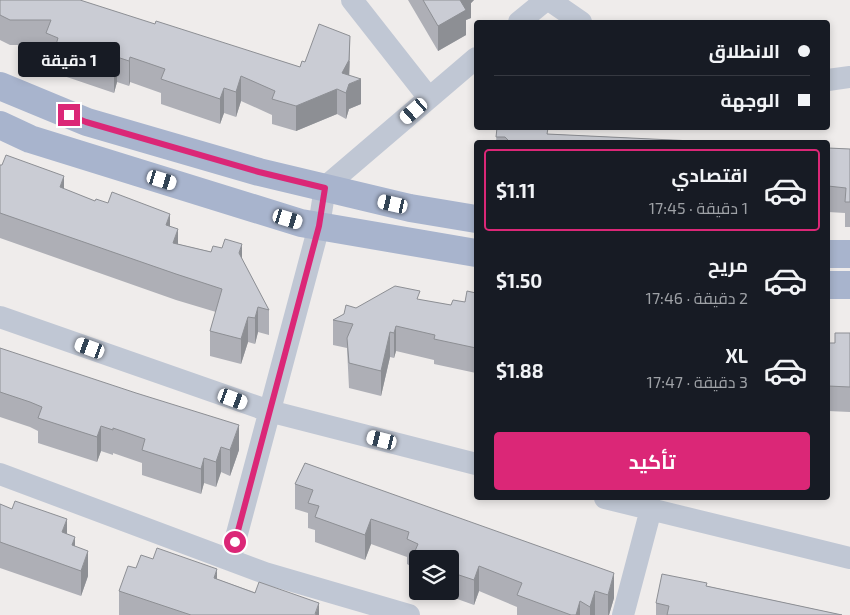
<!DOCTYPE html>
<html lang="ar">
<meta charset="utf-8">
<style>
:root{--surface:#171b24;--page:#242831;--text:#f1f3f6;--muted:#9ea1a6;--line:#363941;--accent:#db2777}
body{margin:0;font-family:"Exo 2",Cairo,sans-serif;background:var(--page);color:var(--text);direction:rtl;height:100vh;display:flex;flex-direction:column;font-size:19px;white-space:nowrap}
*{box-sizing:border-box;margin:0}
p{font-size:16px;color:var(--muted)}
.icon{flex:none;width:28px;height:28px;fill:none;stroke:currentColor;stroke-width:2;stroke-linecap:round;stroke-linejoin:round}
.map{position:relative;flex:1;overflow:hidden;direction:ltr}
.panel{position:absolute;left:474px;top:140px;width:356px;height:360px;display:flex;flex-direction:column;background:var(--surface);border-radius:5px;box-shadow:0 2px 8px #0003;direction:rtl}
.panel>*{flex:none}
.banner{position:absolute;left:474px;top:20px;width:356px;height:110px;border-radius:5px;box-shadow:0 2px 8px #0003;direction:rtl;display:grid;align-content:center;height:110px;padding:0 20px;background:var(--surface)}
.buttons{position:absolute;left:409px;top:550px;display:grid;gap:10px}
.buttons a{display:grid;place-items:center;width:50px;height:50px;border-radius:5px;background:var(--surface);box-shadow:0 2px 8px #0003;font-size:25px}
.end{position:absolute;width:22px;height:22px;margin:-11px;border:6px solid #db2777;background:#fff;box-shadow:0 0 0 2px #fff}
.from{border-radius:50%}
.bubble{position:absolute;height:35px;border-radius:5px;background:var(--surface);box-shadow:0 2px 8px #0003;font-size:16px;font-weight:700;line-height:35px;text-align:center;direction:rtl}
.car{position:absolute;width:15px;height:30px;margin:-15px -8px;border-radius:6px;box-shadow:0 0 4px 1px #0007;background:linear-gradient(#fff 24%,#345 0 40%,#fff 0 76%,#345 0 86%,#fff 0)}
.banner b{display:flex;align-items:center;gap:18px;height:48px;font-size:19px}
.banner b+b{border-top:1px solid var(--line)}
.banner i{width:12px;height:12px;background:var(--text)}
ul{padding:9px 0 0;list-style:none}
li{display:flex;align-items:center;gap:15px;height:82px;margin:0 10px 8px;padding:0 10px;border:2px solid transparent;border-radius:5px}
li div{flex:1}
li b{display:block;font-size:19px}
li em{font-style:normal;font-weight:700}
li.current{border-color:var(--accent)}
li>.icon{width:45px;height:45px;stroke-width:1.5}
.button{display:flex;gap:10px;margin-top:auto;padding:10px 20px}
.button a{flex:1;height:58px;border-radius:5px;background:var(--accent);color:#fff;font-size:20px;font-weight:700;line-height:58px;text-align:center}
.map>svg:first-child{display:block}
</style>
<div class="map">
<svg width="850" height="615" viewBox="0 0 850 615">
<rect width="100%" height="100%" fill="#efeceb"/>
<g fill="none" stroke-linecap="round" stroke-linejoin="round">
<!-- minor -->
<path stroke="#c0c7d4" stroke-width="22" d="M352,0l77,98
M549,0l32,22
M519,22l27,-22
M828,80l22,-3
M0,317l269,94 207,53
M0,474l265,99 144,42
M605,498l245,60
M230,560l89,-334 6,-39 151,-129
M623,615l28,-106"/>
<!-- major -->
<path stroke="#a8b4cd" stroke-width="28" d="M0,86l87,36 172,50 151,36 66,11
M0,125l30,14 271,84 175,30
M828,254h22
M828,285h22"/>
</g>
<!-- wall -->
<path fill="#aeafb6" d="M0,0l155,24 145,43 5,-5 45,-1 -1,15 12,28 -12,5 -3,10 -9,-5 -41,17 -24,-7v-9l-31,-14 -5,16 -12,-4 -4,11 -59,-20v-11l-31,-11 -1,4 -12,-4 -3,11 -59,-20v-12l-9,-3v-13h-36l-10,-5z
M408,0h66l-3,3v15l-5,2v15l-28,16z
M497,128l52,6 165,8h-218z
M828,148l22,1v78h-5v-14l-17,-1z
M0,165l95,36 75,26 8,17 64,15 27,51v25l-11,-3 -3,12 -7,-2 -7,22 -31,-8v-25l6,-19 -40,-12 -176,-62z
M476,293v80l-42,-9v-4l-38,-9 -2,7 -4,-1 -9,39 -32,-8 -2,-40 -14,-3v-25l23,-12 64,-8 31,5 14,-3z
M850,333v79l-22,-1v-68h7z
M0,348l239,102 -9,26 -9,-4 -5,15 -12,-4 -3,11 -59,-19v-12l-29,-10v2l-12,-4 -4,11 -59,-19v-12l-8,-4 -30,-10z
M305,463l309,135 -5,17h-92v-8l-38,-16 -5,14 -39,-14h15v-32h-32v26l-6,-2v-16l-5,-3v-7l-36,-13 -6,16 -50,-18v-12l-7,-2v-15l-13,-4v-25z
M0,504l67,30 8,12 13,30 -7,20 -81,-28z
M153,559l64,20 102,36h-200v-24l17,-23z
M707,586l135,29h-186v-12z"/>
<!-- shaded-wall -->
<path fill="#8d8f94" d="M460,0h14l-3,3v15l-5,2v15l-28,16v-25z
M350,36l-1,48 12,-5v25l-12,5 -3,10v-26l-4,-20z
M117,57v25l-3,11v-25z
M130,57v25l-1,4v-25z
M241,76v25l-5,16v-25z
M224,88v25l-4,11v-25z
M337,89v25l-41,17v-25z
M64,176v25l-4,-14z
M170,214v25l-4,-14z
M178,229v26l-5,-12z
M242,244v25l-3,-16z
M258,307v25l-3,12v-26z
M248,317v25l-7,22v-25z
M396,326v25l-2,7v-25z
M390,332v25l-9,39v-25z
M239,425v25l-9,26v-26z
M101,426v25l-4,11v-25z
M221,447v25l-5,15v-25z
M204,458v25l-3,11v-25z
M67,519v25l-5,-12z
M371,519v25l-6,16v-25z
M75,537v25l-3,-17z
M88,551v25l-7,20v-25z
M479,566v25l-5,14v-25z
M217,569v25l-3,-16z
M614,573v25l-5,17h-1v-20z
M595,591v24h-5v-8z
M580,601v14h-4z
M319,603v12h-4z"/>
<!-- building -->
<path fill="#caccd4" stroke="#8d8f94" d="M0,0h80l75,24 1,-3 144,46 2,-6 3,1 14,-38 31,12 -1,24 -7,13 19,6 -12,5 -3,9 -9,-4 -41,17 -24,-7 3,-8 -34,-15 -5,16 -12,-4 -4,11 -59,-20 4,-10 -35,-12 -1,4 -12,-4 -3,11 -59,-20 3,-10 -12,-5 5,-13h-41l-10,-5z
M423,0h37l6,10 -28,16z
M497,128h51l-1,6 167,8h-204l-5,-5h-9z
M828,148l22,1v53h-5l1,-14 -18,-2z
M6,155l58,21 -4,11 35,14 1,-2 12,4 4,-11 58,22 -4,11 12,4 -5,14 38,9 2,-6 9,2 3,-9 17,5 -3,9 30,57 -11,-3 -3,11 -7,-1 -7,22 -31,-8 12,-42 -46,-15 -176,-61v-48h2z
M395,286l25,5 -3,8 34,6 2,-5 12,2 2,-11 9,2v55l-42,-9 1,-4 -39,-9 -2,7 -4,-1 -9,39 -32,-8 -2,-25 6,-14 -20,-4 11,-6 2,-9 10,3z
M835,333h15v54l-22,-1v-43h7z
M0,348l136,45 103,32 -9,25 -9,-3 -5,15 -12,-4 -3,11 -59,-19 3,-11 -32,-11v2l-12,-4 -4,11 -59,-19 4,-11 -12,-5 -30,-10z
M305,463l309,110 -6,22 -13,-4 -5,16 -10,-6 -4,14h-5l-54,-20 5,-12 -43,-17 -5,14 -24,-8v-13h-32v1l-6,-2 6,-14 -11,-5 2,-7 -38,-13 -6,16 -50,-18 4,-11 -11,-3 5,-13 -18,-6z
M15,501l52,18 -5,13 13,5 -3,8 16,6 -7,20 -81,-29v-38l12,5z
M157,548l60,21 -3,9 41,15 4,-11 60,21 -4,11 3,1h-127l-72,-24 9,-25 8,2 5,-13 12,4z
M662,574l45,9 -1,3 136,29h-175l2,-9 -13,-3z"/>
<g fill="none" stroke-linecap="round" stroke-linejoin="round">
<!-- route -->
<path stroke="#db2777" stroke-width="6" d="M69,115l17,7 173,50 66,16 -6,38 -84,316"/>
</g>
</svg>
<div class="buttons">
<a><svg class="icon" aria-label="layers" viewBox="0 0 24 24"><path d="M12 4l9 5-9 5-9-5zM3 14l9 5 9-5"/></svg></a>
</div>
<i class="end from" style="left:235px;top:542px"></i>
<i class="end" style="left:69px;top:115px"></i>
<div class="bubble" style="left:18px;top:42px;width:102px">1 دقيقة</div>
<i class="car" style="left:414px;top:111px;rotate:229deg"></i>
<i class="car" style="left:162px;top:180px;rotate:107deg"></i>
<i class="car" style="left:393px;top:204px;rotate:283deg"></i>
<i class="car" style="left:288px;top:219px;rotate:107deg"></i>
<i class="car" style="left:90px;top:348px;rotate:290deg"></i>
<i class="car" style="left:233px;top:399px;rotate:110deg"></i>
<i class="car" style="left:382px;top:440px;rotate:284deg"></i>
<div class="banner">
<b><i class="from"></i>الانطلاق</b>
<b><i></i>الوجهة</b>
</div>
<section class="panel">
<ul>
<li class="current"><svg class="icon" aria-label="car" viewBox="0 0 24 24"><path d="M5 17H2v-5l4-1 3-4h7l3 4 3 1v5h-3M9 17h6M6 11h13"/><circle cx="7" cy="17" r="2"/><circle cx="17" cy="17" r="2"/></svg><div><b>اقتصادي</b><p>1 دقيقة · 17:45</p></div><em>$1.11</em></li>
<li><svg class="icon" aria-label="car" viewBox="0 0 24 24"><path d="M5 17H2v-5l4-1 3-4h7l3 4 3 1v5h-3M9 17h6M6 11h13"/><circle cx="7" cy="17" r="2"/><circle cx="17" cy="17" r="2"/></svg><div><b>مريح</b><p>2 دقيقة · 17:46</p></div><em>$1.50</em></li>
<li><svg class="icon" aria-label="car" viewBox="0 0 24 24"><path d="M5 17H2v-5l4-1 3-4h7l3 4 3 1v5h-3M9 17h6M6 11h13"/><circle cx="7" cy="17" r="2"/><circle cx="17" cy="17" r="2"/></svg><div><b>XL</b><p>3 دقيقة · 17:47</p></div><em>$1.88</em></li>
</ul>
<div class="button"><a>تأكيد</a></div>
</section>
</div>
